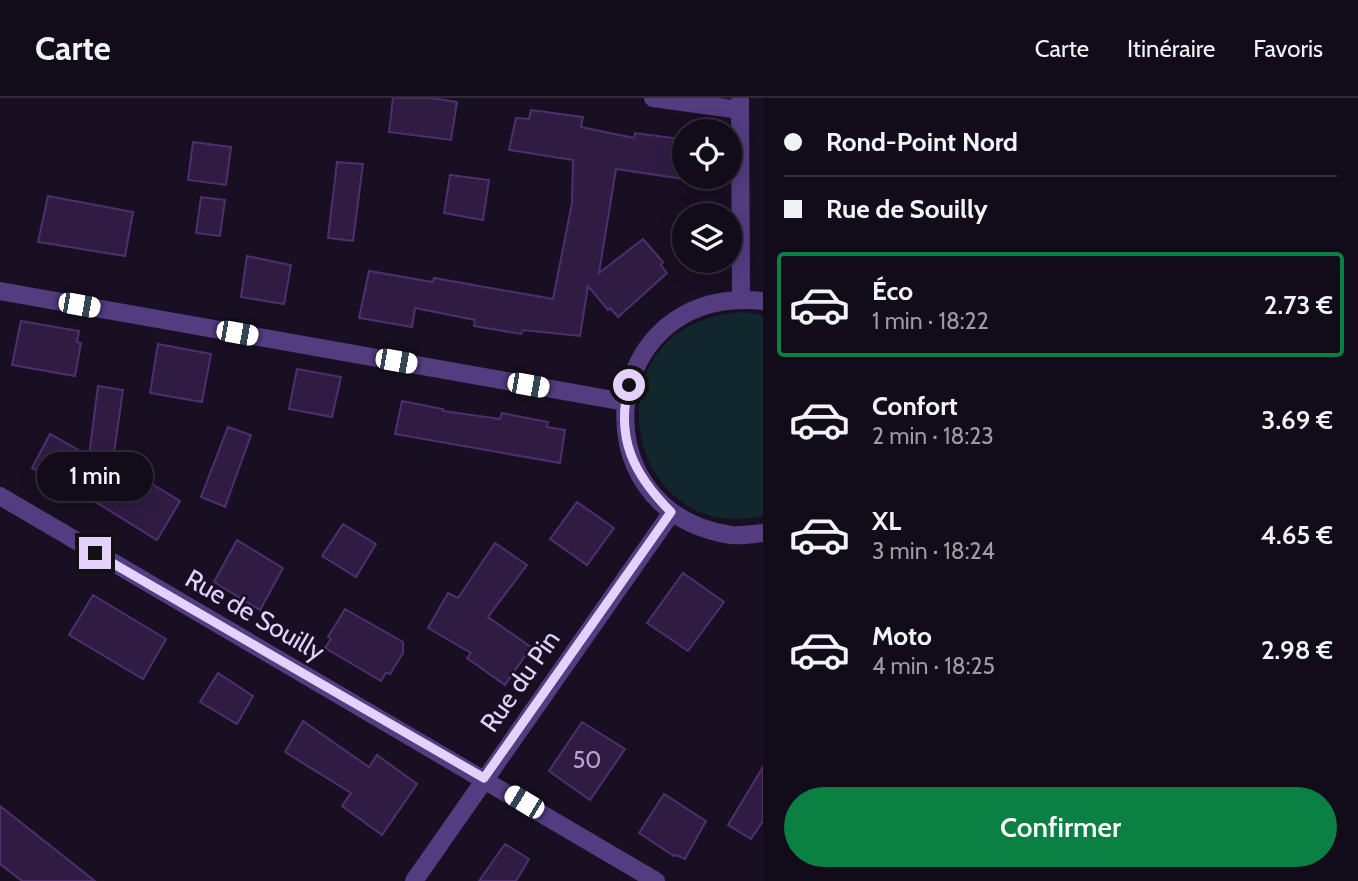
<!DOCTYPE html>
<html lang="fr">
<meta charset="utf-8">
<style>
:root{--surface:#120b1a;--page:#1f1927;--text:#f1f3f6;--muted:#9c9ba2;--line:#312b39;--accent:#0b8043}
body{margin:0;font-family:Cabin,sans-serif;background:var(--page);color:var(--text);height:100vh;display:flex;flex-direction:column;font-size:26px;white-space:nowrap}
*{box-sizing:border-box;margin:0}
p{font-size:23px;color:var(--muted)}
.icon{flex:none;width:38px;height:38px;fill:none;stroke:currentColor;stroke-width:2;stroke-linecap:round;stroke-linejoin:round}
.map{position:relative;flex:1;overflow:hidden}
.details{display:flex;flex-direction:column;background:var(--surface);width:595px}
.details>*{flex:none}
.top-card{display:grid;align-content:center;height:154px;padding:0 21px;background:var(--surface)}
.tools{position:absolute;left:672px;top:21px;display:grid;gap:14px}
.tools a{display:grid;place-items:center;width:70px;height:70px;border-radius:50%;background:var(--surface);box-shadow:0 4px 18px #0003,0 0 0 2px var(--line);font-size:35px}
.end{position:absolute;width:32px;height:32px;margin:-16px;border:9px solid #e4d2fd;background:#111;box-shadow:0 0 0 4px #111}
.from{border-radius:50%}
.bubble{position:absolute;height:49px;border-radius:24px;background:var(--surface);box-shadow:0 4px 18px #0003,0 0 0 2px var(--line);font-size:23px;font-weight:600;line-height:49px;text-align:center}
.car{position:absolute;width:21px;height:42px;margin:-21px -10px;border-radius:9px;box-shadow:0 0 5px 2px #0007;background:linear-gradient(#fff 24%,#345 0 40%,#fff 0 76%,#345 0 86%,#fff 0)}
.top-card b{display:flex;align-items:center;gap:24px;height:66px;font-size:26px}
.top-card b+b{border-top:2px solid var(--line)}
.top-card i{width:18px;height:18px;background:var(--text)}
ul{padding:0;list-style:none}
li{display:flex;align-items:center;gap:21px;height:105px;margin:0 14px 10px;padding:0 7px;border:4px solid transparent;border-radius:7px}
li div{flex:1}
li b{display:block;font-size:26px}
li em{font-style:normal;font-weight:600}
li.active{border-color:var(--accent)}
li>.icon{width:63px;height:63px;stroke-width:1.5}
.action{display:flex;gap:14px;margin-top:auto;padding:14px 21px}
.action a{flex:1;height:80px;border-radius:42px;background:var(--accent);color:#fff;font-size:28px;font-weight:600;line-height:80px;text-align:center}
header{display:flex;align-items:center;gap:42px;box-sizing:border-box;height:98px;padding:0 35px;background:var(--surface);border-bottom:2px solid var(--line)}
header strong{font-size:33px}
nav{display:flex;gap:38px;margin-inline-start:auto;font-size:24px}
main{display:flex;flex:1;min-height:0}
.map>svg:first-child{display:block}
</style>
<header>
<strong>Carte</strong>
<nav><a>Carte</a><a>Itinéraire</a><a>Favoris</a></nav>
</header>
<main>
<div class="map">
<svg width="763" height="783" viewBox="0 0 763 783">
<rect width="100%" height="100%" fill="#180f23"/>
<!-- green -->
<path fill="#12262d" d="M743,214l20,3v201c-141,32 -181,-195 -20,-204z"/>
<!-- building -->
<path fill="#301c43" stroke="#4e2f6e" stroke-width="2" d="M393,0h39l25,4 -6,38 -62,-8z
M531,12l52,7 -2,10 53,11 1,-5 46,6 -1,7h4v33l-68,-10 -17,104 44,-34 20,23 -2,3 6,8 -49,44 -8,-9 -2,2 -20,-24 -8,50 -57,-6 -2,4 -47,-8 1,-6 -60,-12 -3,19 -53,-9 10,-47 64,11 1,-4 119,21 19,-96 1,-43 -64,-10 7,-32 13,1z
M193,44l38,5 -5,38 -38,-5z
M337,64l26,2 -10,77 -25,-3z
M450,77l39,5 -6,40 -39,-7z
M48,98l85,16 -8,44 -87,-14z
M201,99l24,3 -5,36 -24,-3z
M247,158l44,9 -7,39 -43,-7z
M21,223l58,10 -2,11 4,1 -6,33 -63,-11z
M158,246l53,10 -9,48 -52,-9z
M297,271l44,8 -9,40 -43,-8z
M98,288l25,4 -10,70 67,41 -23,39 -102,-63 -3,4 -20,-13 18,-34 39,22z
M402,303l41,8v2l57,8 2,-6 46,9 -1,5 18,3 -5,33 -165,-29z
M228,329l23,8 -26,72 -24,-10z
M577,404l37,26 -27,37 -37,-26z
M343,426l33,20 -20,33 -34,-21z
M237,442l46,28 -23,42 -46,-28z
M495,445l32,22 -39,52 43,30 -26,38 -38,-27 4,-5 -43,-25 20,-35 10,5z
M683,475l41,29 -36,49 -41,-28z
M93,497l73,44 -23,40 -74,-44z
M345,511l58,33v11l-13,21 -4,-1 -5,8 -56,-33 6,-9 -3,-2z
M218,575l35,23 -16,28 -37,-22z
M303,623l66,46 8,-12 40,29 -35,51 -40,-29 9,-13 -66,-41z
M582,624l43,27 -35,51 -41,-29z
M763,669v54l-12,18 -23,-14z
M664,696l42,27 -21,38 -9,-4 -2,1 -35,-23z
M0,708l95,75h-73l-22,-17z
M505,746l24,15 -13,22h-37z"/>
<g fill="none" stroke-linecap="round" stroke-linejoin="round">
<!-- street -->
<path stroke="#533c80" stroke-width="18" d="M653,0l87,12
M740,0l1,200
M0,193l625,111
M763,203c-164,-18 -190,210 -32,234 10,1 22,-1 32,-2
M0,398l656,385
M414,783l258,-369"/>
</g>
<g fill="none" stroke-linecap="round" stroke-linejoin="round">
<!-- route -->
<path stroke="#e4d2fd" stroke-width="9" d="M95,455l389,225 187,-266c-37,-37 -56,-74 -42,-127"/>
</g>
<g text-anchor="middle" stroke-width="5" stroke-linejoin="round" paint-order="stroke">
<!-- number labels -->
<g font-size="23" fill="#b7a4ce">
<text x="587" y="670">50</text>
</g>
<!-- street labels -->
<g font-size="26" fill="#e4d2fd" stroke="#180f23">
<text transform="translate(255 517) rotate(30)" y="9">Rue de Souilly</text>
<text transform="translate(520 583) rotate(-55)" y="9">Rue du Pin</text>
</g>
</g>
</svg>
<div class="tools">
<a><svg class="icon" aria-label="locate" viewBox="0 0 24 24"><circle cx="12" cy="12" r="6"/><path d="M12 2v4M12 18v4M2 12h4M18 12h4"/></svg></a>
<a><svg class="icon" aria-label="layers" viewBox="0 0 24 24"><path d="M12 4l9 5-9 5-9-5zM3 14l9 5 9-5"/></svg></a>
</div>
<i class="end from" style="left:629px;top:287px"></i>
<i class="end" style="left:95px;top:455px"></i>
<div class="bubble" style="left:37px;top:354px;width:116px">1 min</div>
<i class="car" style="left:79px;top:207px;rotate:100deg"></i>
<i class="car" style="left:237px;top:235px;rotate:100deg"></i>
<i class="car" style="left:396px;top:263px;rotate:100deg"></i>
<i class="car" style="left:528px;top:287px;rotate:100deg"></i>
<i class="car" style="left:524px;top:704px;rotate:301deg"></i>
</div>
<section class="details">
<div class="top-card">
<b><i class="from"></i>Rond-Point Nord</b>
<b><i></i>Rue de Souilly</b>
</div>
<ul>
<li class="active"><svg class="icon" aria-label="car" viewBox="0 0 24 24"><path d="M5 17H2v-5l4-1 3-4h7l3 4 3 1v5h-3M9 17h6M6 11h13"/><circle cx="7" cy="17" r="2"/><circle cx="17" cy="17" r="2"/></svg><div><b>Éco</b><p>1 min · 18:22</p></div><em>2.73 €</em></li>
<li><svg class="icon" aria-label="car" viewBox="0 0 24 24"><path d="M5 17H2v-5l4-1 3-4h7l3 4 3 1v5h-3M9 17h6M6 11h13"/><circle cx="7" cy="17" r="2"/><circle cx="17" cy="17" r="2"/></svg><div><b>Confort</b><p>2 min · 18:23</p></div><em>3.69 €</em></li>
<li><svg class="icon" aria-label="car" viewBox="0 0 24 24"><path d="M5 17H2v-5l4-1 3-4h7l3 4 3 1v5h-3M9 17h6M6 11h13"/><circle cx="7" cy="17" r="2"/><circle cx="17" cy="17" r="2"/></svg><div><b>XL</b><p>3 min · 18:24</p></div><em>4.65 €</em></li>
<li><svg class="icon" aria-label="car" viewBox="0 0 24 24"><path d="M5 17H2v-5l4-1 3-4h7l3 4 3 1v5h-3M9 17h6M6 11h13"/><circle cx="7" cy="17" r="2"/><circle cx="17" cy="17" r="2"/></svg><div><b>Moto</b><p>4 min · 18:25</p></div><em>2.98 €</em></li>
</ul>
<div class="action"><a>Confirmer</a></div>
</section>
</main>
